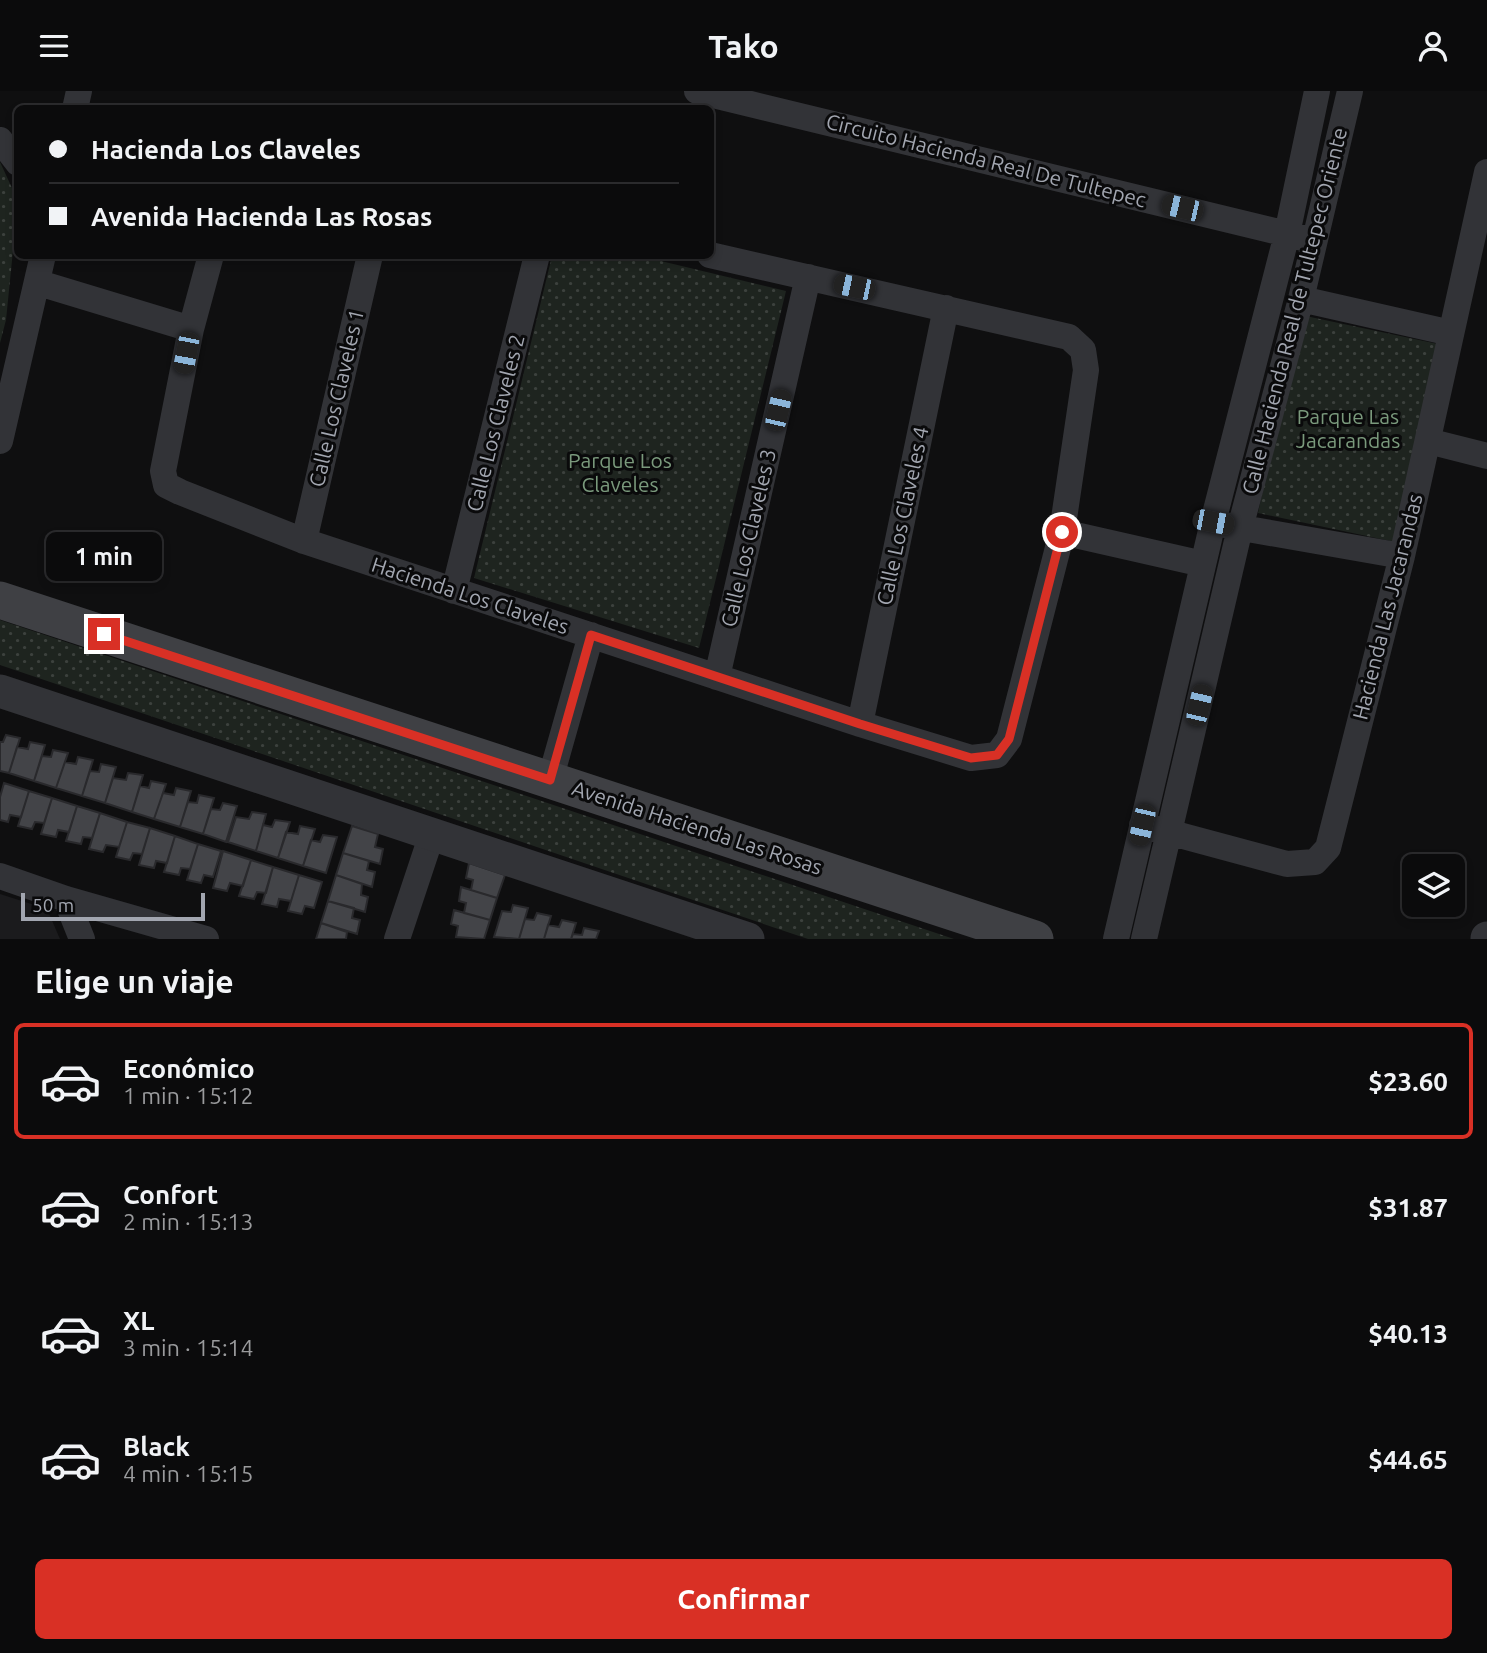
<!DOCTYPE html>
<html lang="es">
<meta charset="utf-8">
<style>
:root{--surface:#0b0b0c;--page:#19191a;--text:#f1f3f6;--muted:#9a9b9d;--line:#2b2b2d;--accent:#d93025}
body{margin:0;font-family:Ubuntu,sans-serif;background:var(--page);color:var(--text);height:100vh;display:flex;flex-direction:column;font-size:26px;white-space:nowrap}
*{box-sizing:border-box;margin:0}
p{font-size:23px;color:var(--muted)}
.icon{flex:none;width:38px;height:38px;fill:none;stroke:currentColor;stroke-width:2;stroke-linecap:round;stroke-linejoin:round}
.map{position:relative;height:848px;overflow:hidden}
.details{display:flex;flex-direction:column;background:var(--surface);flex:1}
.details>*{flex:none}
.banner{position:absolute;left:14px;top:14px;width:700px;height:154px;border-radius:10px;box-shadow:0 4px 10px #0003,0 0 0 2px var(--line);display:grid;align-content:center;height:154px;padding:0 35px;background:var(--surface)}
.buttons{position:absolute;left:1402px;top:763px;display:grid;gap:14px}
.buttons a{display:grid;place-items:center;width:63px;height:63px;border-radius:10px;background:var(--surface);box-shadow:0 4px 10px #0003,0 0 0 2px var(--line);font-size:35px}
.scale{position:absolute;left:21px;bottom:18px;width:184px;box-sizing:border-box;padding-left:7px;border:4px solid #a2a6b0;border-top:0;font-size:19px;line-height:24px;white-space:nowrap;color:#a2a6b0;-webkit-text-stroke:5px #0a0a0b;paint-order:stroke}
.end{position:absolute;width:32px;height:32px;margin:-16px;border:9px solid #d93025;background:#fff;box-shadow:0 0 0 4px #fff}
.from{border-radius:50%}
.bubble{position:absolute;height:49px;border-radius:10px;background:var(--surface);box-shadow:0 4px 10px #0003,0 0 0 2px var(--line);font-size:23px;font-weight:700;line-height:49px;text-align:center}
.car{position:absolute;width:21px;height:42px;margin:-21px -10px;border-radius:9px;box-shadow:0 0 5px 2px #0007;background:linear-gradient(#222 24%,#8ab4d8 0 40%,#222 0 76%,#8ab4d8 0 86%,#222 0)}
.banner b{display:flex;align-items:center;gap:24px;height:66px;font-size:26px}
.banner b+b{border-top:2px solid var(--line)}
.banner i{width:18px;height:18px;background:var(--text)}
ul{padding:0;list-style:none}
li{display:flex;align-items:center;gap:21px;height:116px;margin:0 14px 10px;padding:0 21px;border:4px solid transparent;border-radius:10px}
li div{flex:1}
li b{display:block;font-size:26px}
li em{font-style:normal;font-weight:700}
li.on{border-color:var(--accent)}
li>.icon{width:63px;height:63px;stroke-width:1.5}
h2{padding:0 35px;font-size:32px;line-height:84px}
.cta{display:flex;gap:14px;margin-top:auto;padding:14px 35px}
.cta a{flex:1;height:80px;border-radius:10px;background:var(--accent);color:#fff;font-size:28px;font-weight:700;line-height:80px;text-align:center}
header{display:flex;justify-content:space-between;align-items:center;height:91px;padding:0 35px;background:var(--surface);font-size:32px;font-weight:700}
.map>svg:first-child{display:block}
</style>
<header><svg class="icon" aria-label="menu" viewBox="0 0 24 24"><path d="M4 6h16M4 12h16M4 18h16"/></svg>Tako<svg class="icon" aria-label="person" viewBox="0 0 24 24"><circle cx="12" cy="8" r="4"/><path d="M4 21q1-7 8-7t8 7"/></svg></header>
<div class="map">
<svg width="1487" height="848" viewBox="0 0 1487 848">
<defs>
<pattern id="grass-dots" width="8" height="8" patternUnits="userSpaceOnUse" patternTransform="scale(1.75)"><rect width="8" height="8" fill="#1e241f"/><path d="M2 2h.1M6 6h.1" fill="none" stroke="#3c413d" stroke-width="1.8" stroke-linecap="round"/></pattern>
</defs>
<rect width="100%" height="100%" fill="#0f0f10"/>
<!-- built -->
<path fill="#1b1b1d" d="M0,803l47,15 13,30h-60z"/>
<!-- grass -->
<path fill="url(#grass-dots)" d="M0,71l18,39 -12,119 -6,23z
M552,165h88l146,35 -87,357 -225,-70z
M1301,224l137,29 -43,198 -137,-29z
M0,529l954,319h-146l-808,-274z"/>
<!-- building -->
<path fill="#434448" stroke="#29292c" stroke-width="2" d="M6,644l14,3 -11,35 -9,-2v-29h3z
M30,651l15,3 -11,36 -25,-8 8,-26 11,2z
M53,659l15,3 -12,35 -22,-7 8,-25 9,1z
M78,666l15,3 -11,36 -26,-8 9,-26 11,2z
M101,673l15,3 -11,36 -23,-7 8,-25 9,1z
M128,682l15,2 -11,37 -27,-9 8,-25 13,2z
M151,690l15,3 -12,35 -22,-7 8,-26 9,2z
M4,692l25,8 -8,26 -11,-2 -2,7 -8,-2v-23z
M176,697l15,3 -11,36 -26,-8 9,-26 11,2z
M29,700l23,7 -8,25 -9,-1 -3,7 -14,-3z
M199,704l15,3 -11,36 -23,-7 8,-25 9,1z
M52,707l25,8 -8,26 -11,-2 -2,7 -15,-3z
M223,712l14,3 -11,36 -23,-8 8,-25 9,1z
M77,715l23,7 -8,25 -9,-1 -2,7 -15,-3z
M252,721l14,2 -10,37 -28,-9 8,-25 13,2z
M100,722l27,9 -8,25 -13,-2 -3,7 -14,-3z
M275,729l15,2 -12,36 -22,-7 7,-26 9,2z
M127,731l23,6 -8,26 -9,-1 -3,7 -14,-3z
M300,735l15,3 -12,37 -25,-8 8,-26 12,2z
M352,735l26,8 -3,13 8,2 -3,15 -37,-11z
M150,737l25,8 -8,27 -11,-2 -2,7 -15,-3z
M323,744l14,2 -11,36 -23,-7 8,-26 9,2z
M175,745l23,8 -8,25 -9,-1 -2,7 -15,-3z
M198,753l23,7 -8,26 -9,-2 -3,8 -14,-3z
M223,760l28,9 -8,26 -13,-3 -3,8 -14,-3z
M343,762l26,8 -2,9 8,2 -3,15 -36,-12z
M251,769l22,7 -7,26 -9,-1 -3,7 -15,-3z
M469,772l36,12 -8,23 -26,-8 2,-10 -7,-2z
M273,776l26,8 -8,26 -12,-2 -2,8 -15,-3z
M299,784l23,7 -8,26 -9,-2 -3,8 -14,-3z
M336,784l26,9 -1,11 7,2 -3,15 -37,-11z
M461,796l36,11 -7,22 -26,-7 2,-10 -7,-2z
M328,810l26,7 -2,10 8,2 -3,14 -36,-11z
M513,814l15,3 -9,31 -25,-2 8,-26 9,1z
M454,819l36,10 -6,19 -28,-2 2,-11 -7,-2z
M537,822l14,3 -7,23h-25l6,-20 9,1z
M562,829l14,3 -5,16h-27l4,-14 11,2z
M321,832l26,9 -1,7h-30z
M584,837l15,3 -3,8h-25l2,-5 9,1z"/>
<g fill="none" stroke-linecap="round" stroke-linejoin="round">
<!-- minor -->
<path stroke="#323337" stroke-width="26" d="M697,0l606,147
M75,18l4,-18
M0,49l18,23
M211,164l-20,74 -28,142 3,14 14,7 124,49 556,183 111,34 26,-3 12,-16 53,-207 24,-162 -3,-20 -14,-13 -359,-82
M39,192l152,46
M1301,208l150,34
M0,350l43,-186
M1428,350l59,15
M1225,434l177,31
M1062,441l141,32
M304,450l66,-286
M454,500l83,-336
M717,586l91,-400
M860,633l86,-416
M550,689l41,-145
M1142,734l145,39 28,-2 13,-14 74,-292 85,-384
M0,785l66,23 140,40
M66,808l16,40
M397,848l35,-105
M1116,848l97,-417 74,-288 30,-143
M1144,848l96,-411 61,-229 49,-208"/>
<!-- tertiary -->
<path stroke="#323337" stroke-width="33" d="M0,600l748,248
M1487,848v-1"/>
<!-- secondary -->
<path stroke="#3f4044" stroke-width="37" d="M0,509l1035,339"/>
</g>
<g fill="none" stroke-linecap="round" stroke-linejoin="round">
<!-- route -->
<path stroke="#d93025" stroke-width="9" d="M104,543l446,146 41,-145 269,89 111,34 26,-3 12,-16 53,-207"/>
</g>
<g text-anchor="middle" stroke-width="6" stroke-linejoin="round" paint-order="stroke">
<!-- street labels -->
<g font-size="21" fill="#a2a6b0" stroke="#0a0a0b">
<text transform="translate(986 70) rotate(14)" y="7">Circuito Hacienda Real De Tultepec</text>
<text transform="translate(1295 220) rotate(-76)" y="7">Calle Hacienda Real de Tultepec Oriente</text>
<text transform="translate(337 307) rotate(-77)" y="7">Calle Los Claveles 1</text>
<text transform="translate(496 332) rotate(-76)" y="7">Calle Los Claveles 2</text>
<text transform="translate(903 425) rotate(-78)" y="7">Calle Los Claveles 4</text>
<text transform="translate(749 447) rotate(-77)" y="7">Calle Los Claveles 3</text>
<text transform="translate(470 505) rotate(18)" y="7">Hacienda Los Claveles</text>
<text transform="translate(1388 516) rotate(-76)" y="7">Hacienda Las Jacarandas</text>
<text transform="translate(697 737) rotate(18)" y="7">Avenida Hacienda Las Rosas</text>
</g>
<!-- park labels -->
<g font-size="21" fill="#7a997c" stroke="#0a0a0b">
<text x="1348" y="333">Parque Las<tspan x="1348" dy="24">Jacarandas</tspan></text>
<text x="620" y="377">Parque Los<tspan x="620" dy="24">Claveles</tspan></text>
</g>
</g>
</svg>
<div class="buttons">
<a><svg class="icon" aria-label="layers" viewBox="0 0 24 24"><path d="M12 4l9 5-9 5-9-5zM3 14l9 5 9-5"/></svg></a>
</div>
<div class="scale">50 m</div>
<i class="end from" style="left:1062px;top:441px"></i>
<i class="end" style="left:104px;top:543px"></i>
<div class="bubble" style="left:46px;top:441px;width:116px">1 min</div>
<i class="car" style="left:1182px;top:117px;rotate:283deg"></i>
<i class="car" style="left:854px;top:196px;rotate:282deg"></i>
<i class="car" style="left:186px;top:262px;rotate:191deg"></i>
<i class="car" style="left:778px;top:319px;rotate:13deg"></i>
<i class="car" style="left:1213px;top:431px;rotate:101deg"></i>
<i class="car" style="left:1199px;top:614px;rotate:13deg"></i>
<i class="car" style="left:1142px;top:734px;rotate:193deg"></i>
<div class="banner">
<b><i class="from"></i>Hacienda Los Claveles</b>
<b><i></i>Avenida Hacienda Las Rosas</b>
</div>
</div>
<section class="details">
<h2>Elige un viaje</h2>
<ul>
<li class="on"><svg class="icon" aria-label="car" viewBox="0 0 24 24"><path d="M5 17H2v-5l4-1 3-4h7l3 4 3 1v5h-3M9 17h6M6 11h13"/><circle cx="7" cy="17" r="2"/><circle cx="17" cy="17" r="2"/></svg><div><b>Económico</b><p>1 min · 15:12</p></div><em>$23.60</em></li>
<li><svg class="icon" aria-label="car" viewBox="0 0 24 24"><path d="M5 17H2v-5l4-1 3-4h7l3 4 3 1v5h-3M9 17h6M6 11h13"/><circle cx="7" cy="17" r="2"/><circle cx="17" cy="17" r="2"/></svg><div><b>Confort</b><p>2 min · 15:13</p></div><em>$31.87</em></li>
<li><svg class="icon" aria-label="car" viewBox="0 0 24 24"><path d="M5 17H2v-5l4-1 3-4h7l3 4 3 1v5h-3M9 17h6M6 11h13"/><circle cx="7" cy="17" r="2"/><circle cx="17" cy="17" r="2"/></svg><div><b>XL</b><p>3 min · 15:14</p></div><em>$40.13</em></li>
<li><svg class="icon" aria-label="car" viewBox="0 0 24 24"><path d="M5 17H2v-5l4-1 3-4h7l3 4 3 1v5h-3M9 17h6M6 11h13"/><circle cx="7" cy="17" r="2"/><circle cx="17" cy="17" r="2"/></svg><div><b>Black</b><p>4 min · 15:15</p></div><em>$44.65</em></li>
</ul>
<div class="cta"><a>Confirmar</a></div>
</section>
